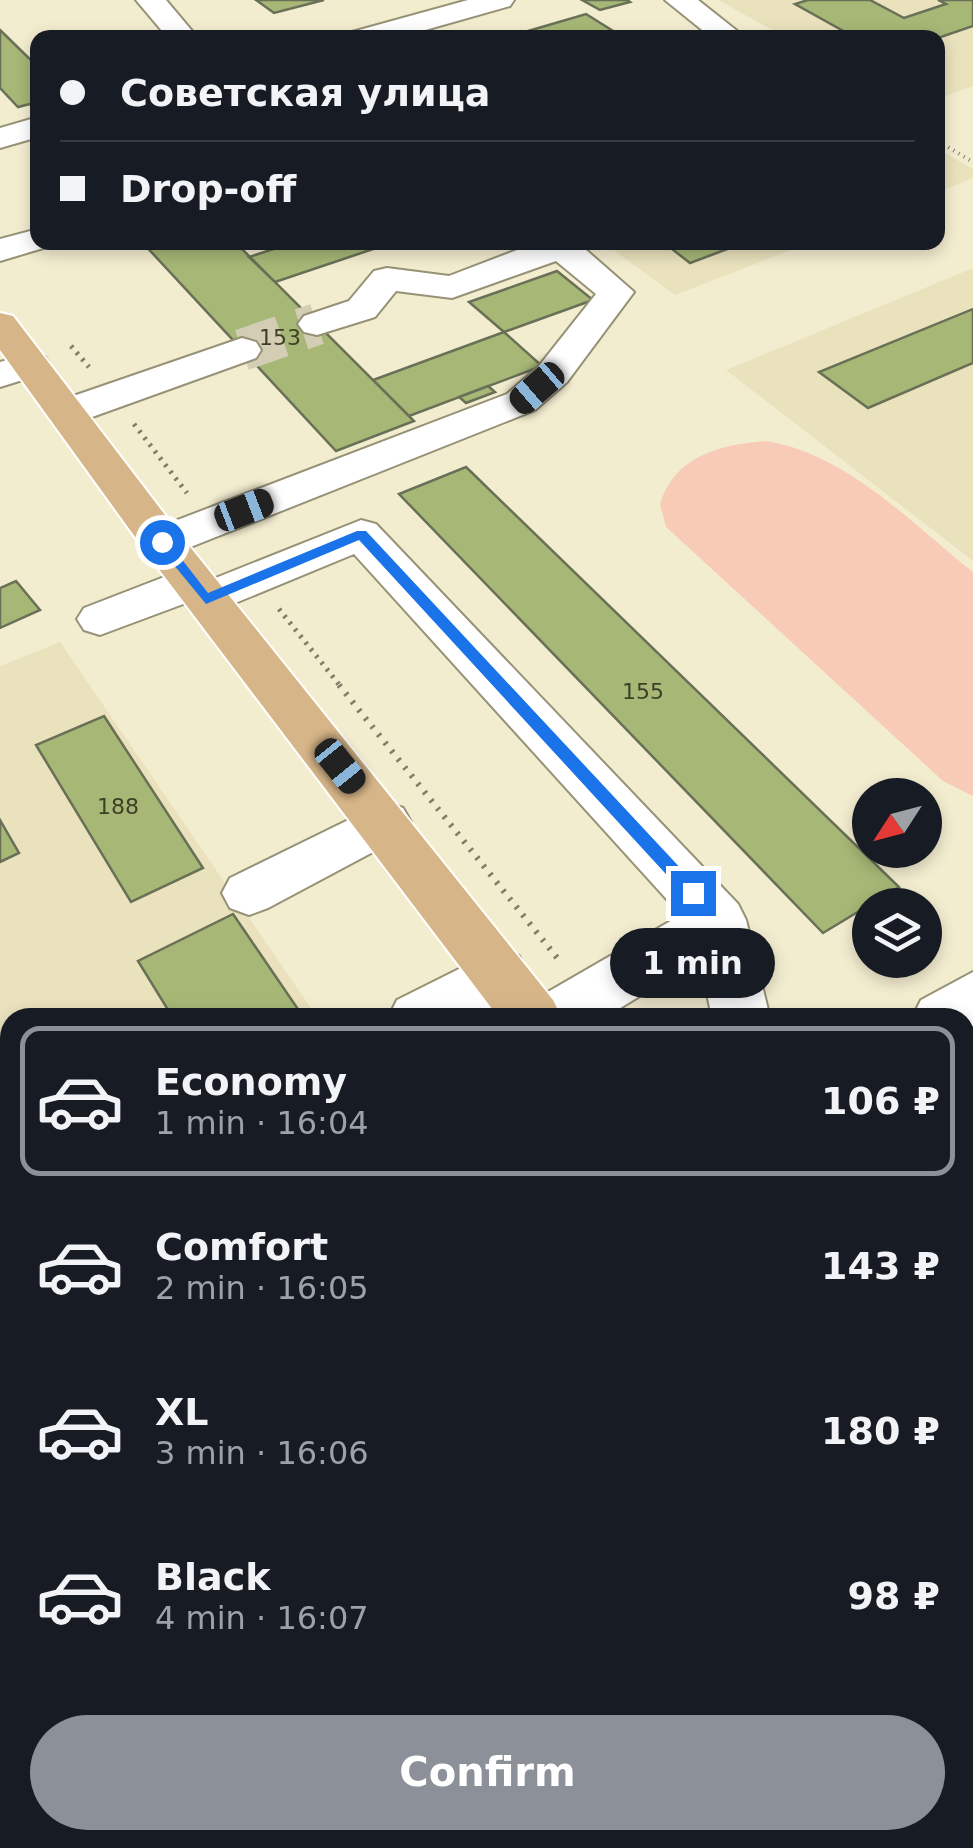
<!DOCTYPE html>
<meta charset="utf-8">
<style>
:root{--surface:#171b24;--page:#20242c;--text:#f1f3f6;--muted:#9ea1a6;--line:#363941;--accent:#8c9099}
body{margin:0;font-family:"DejaVu Sans",sans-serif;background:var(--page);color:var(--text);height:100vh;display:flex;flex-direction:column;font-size:38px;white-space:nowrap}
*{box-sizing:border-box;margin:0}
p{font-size:32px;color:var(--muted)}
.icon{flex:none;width:55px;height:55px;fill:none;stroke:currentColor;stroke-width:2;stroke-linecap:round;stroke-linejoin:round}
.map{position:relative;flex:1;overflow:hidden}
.panel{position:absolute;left:0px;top:1008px;width:975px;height:842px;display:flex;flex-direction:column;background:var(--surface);border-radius:30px 30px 0 0;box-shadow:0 5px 15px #0003}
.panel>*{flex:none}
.top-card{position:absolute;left:30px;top:30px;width:915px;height:220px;border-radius:20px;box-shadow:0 5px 15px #0003;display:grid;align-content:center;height:220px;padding:0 30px;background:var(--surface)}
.needle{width:65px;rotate:234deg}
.buttons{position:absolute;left:852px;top:778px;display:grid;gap:20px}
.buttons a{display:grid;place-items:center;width:90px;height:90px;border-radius:50%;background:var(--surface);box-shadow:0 5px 15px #0003;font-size:50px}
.end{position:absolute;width:45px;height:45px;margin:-22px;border:12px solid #1a73e8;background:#fff;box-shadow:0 0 0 5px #fff}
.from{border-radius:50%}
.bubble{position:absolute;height:70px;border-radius:35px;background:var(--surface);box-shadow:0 5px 15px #0003;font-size:32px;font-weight:800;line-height:70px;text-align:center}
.car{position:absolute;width:30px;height:60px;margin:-30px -15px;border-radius:12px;box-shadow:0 0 8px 2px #0007;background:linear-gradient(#222 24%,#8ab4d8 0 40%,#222 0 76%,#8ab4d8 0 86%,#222 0)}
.top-card b{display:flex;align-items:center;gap:35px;height:95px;font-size:38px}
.top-card b+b{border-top:2px solid var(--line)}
.top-card i{width:25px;height:25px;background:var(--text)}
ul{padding:18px 0 0;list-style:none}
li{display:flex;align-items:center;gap:30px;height:150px;margin:0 20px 15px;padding:0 10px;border:5px solid transparent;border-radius:20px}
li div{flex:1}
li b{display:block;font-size:38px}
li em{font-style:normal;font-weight:800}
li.active{border-color:var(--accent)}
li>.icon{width:90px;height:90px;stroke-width:1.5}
.primary-button{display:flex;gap:20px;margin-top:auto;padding:20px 30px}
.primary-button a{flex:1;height:115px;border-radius:60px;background:var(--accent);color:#fff;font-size:40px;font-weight:800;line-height:115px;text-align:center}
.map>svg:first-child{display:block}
</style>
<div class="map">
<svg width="973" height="1848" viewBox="0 0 973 1848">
<rect width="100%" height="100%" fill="#f3edd0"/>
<!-- built -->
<path fill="#eae2bd" d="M718,0h255v86l-35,13v-61l-153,-1z
M938,149l35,20v9l-35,14z
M604,243h205l-134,52z
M973,268v293l-247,-191z
M60,642l257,375 -307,1v209l-10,5v-566z"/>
<!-- green -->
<path fill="#f8cbb6" d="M766,441c81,13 145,82 207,131v224l-30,-15 -277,-254 -6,-23c14,-48 61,-60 106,-63z
M965,1444l8,6v378l-8,-12z
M226,1840h202l-27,8h-187z
M719,1840h166l6,8h-172z"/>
<!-- building -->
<path fill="#a6b776" stroke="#697057" stroke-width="2.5" d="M256,0h68l-50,13z
M582,0h45l3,2 -30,8z
M808,0h62l34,18 42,-14 -8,-4h35v26l-35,12h-82l-61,-34z
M586,14l32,20 -14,4h-100z
M0,30l38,37v35l-20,5 -18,-19z
M142,242h93l179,179 -78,30z
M295,242h99l-119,40 -26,-25z
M663,242h83l-56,21z
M557,271l36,29 -89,32 -35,-30z
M973,309v54l-105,45 -49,-36z
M504,332l38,34 -133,50 -36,-36z
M488,386l7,6 -29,11 -7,-6z
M466,467l433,420 -76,46 -424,-439z
M16,581l24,29 -40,18v-40z
M104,716l99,152 -72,34 -95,-157z
M0,820l19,33 -19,9z
M233,914l71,104h-131l-35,-57z
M973,1086v126l-8,-8v-112z
M10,1098v102l-10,5v-102z
M10,1229v176l-10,6v-176z
M10,1506v112l-10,-24v-82z"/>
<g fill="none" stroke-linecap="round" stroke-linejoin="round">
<!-- minor-tunnel -->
<path stroke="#d2cdb3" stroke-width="42" stroke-dasharray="42 21" stroke-linecap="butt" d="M242,350l75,-26"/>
<defs>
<path id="minor" d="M136,0h30l32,38h-30z
M468,0h46l-4,6 -113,32h-49l4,-6z
M665,0h33l48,38h-34z
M38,117v20l-38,11v-20z
M38,229v13h15l-3,4 -50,15v-22z
M538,242h39l57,50 -67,90 -32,28 -357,142 -16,4 -16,-4 -6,-10 6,-10 361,-138 32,-28 57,-72 -40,-33 -104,37 -56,-7 -21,26 -58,18 -13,-3 -6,-8 6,-8 45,-15 25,-30 13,-3 62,8z
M242,338l14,4 5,8 -5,8 -175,63 -14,3 -14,-3 -6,-9 6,-9z
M31,353l14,4 5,8 -5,8 -45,14v-25z
M361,520l15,4 362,380 8,16 24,98h-58l-12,-59 -96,59h-79l9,-18 147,-85 -327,-361 -148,61 -16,-5 -4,-7 -86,32 -16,-5 -7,-11 7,-11 93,-36 16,-4 16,4 4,7z
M385,802l18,6 8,14 -8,14 -135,72 -19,7 -19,-7 -8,-15 8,-15z
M499,949l20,7 8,17c-25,52 -90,45 -139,45l9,-18z
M973,972v55l-8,6v-15h-53l9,-18z
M0,1755l10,4v81h31l-6,8h-35z
M84,1840h90l-4,8h-90z"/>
<path id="major" d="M0,313l13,3 165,216 375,468 9,18h-63l-353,-466 -146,-202z
M965,1355l8,3v69l-8,-3z
M965,1827l8,21h-83l-4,-8h79z"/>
</defs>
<!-- minor casing -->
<use href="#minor" stroke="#979176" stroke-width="4"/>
<!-- major casing -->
<use href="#major" stroke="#fff" stroke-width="4"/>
<!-- path-far3 -->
<path stroke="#807d69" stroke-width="4" stroke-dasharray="1 5" stroke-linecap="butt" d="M938,141l35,21"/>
<!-- path-far2 -->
<path stroke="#807d69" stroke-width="5" stroke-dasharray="2.5 6" stroke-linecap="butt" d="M71,346l18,21
M134,424l53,69
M279,609l62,78"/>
<!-- path-far1 -->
<path stroke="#807d69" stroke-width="6" stroke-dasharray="2.5 8" stroke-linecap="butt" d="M339,685l219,274"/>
<!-- path -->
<path stroke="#807d69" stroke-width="9" stroke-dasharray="4 10" stroke-linecap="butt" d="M965,1265l8,2
M965,1303l8,3
M668,1840v8"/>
<!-- minor -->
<use href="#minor" fill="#fff" fill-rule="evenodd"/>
<!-- major -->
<use href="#major" fill="#d6b588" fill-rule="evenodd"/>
</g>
<!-- route -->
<path fill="#1a73e8" d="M357,531h9l333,357v9h-12l-328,-357 -153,64 -51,-62 11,-3 42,54z"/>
<g text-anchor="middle" stroke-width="10" stroke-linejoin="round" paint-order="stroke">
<!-- number labels -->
<g font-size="22" fill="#3d4027">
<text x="280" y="345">153</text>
<text x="643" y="699">155</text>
<text x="118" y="814">188</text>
</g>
</g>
</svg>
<div class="buttons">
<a><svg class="needle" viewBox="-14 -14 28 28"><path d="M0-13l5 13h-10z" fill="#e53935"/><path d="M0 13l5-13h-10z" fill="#9ea1a6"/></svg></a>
<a><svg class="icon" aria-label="layers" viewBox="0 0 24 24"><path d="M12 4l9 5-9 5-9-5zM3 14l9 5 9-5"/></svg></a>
</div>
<i class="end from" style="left:162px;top:542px"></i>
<i class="end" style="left:693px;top:893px"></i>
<div class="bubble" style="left:610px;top:928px;width:165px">1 min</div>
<i class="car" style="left:537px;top:388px;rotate:229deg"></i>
<i class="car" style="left:244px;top:510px;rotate:69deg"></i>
<i class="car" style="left:340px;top:766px;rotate:141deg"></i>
<div class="top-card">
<b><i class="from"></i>Советская улица</b>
<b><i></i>Drop-off</b>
</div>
<section class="panel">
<ul>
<li class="active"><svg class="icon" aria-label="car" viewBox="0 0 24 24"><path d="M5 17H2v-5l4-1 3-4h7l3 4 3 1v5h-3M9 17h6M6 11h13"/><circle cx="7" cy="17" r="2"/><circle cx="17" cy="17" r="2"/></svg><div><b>Economy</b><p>1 min · 16:04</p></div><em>106 ₽</em></li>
<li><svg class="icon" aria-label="car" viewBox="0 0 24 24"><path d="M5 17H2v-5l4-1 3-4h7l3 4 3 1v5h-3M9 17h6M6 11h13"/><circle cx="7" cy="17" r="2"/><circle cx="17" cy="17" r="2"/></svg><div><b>Comfort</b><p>2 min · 16:05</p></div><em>143 ₽</em></li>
<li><svg class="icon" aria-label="car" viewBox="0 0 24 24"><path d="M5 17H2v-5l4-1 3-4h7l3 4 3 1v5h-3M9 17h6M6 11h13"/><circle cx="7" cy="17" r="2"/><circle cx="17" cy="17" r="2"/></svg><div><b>XL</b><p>3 min · 16:06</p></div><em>180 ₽</em></li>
<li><svg class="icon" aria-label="car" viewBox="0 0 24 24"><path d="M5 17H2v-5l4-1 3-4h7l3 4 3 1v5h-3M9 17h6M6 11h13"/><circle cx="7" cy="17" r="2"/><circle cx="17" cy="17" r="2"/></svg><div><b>Black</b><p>4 min · 16:07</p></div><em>98 ₽</em></li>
</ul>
<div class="primary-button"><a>Confirm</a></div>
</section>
</div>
